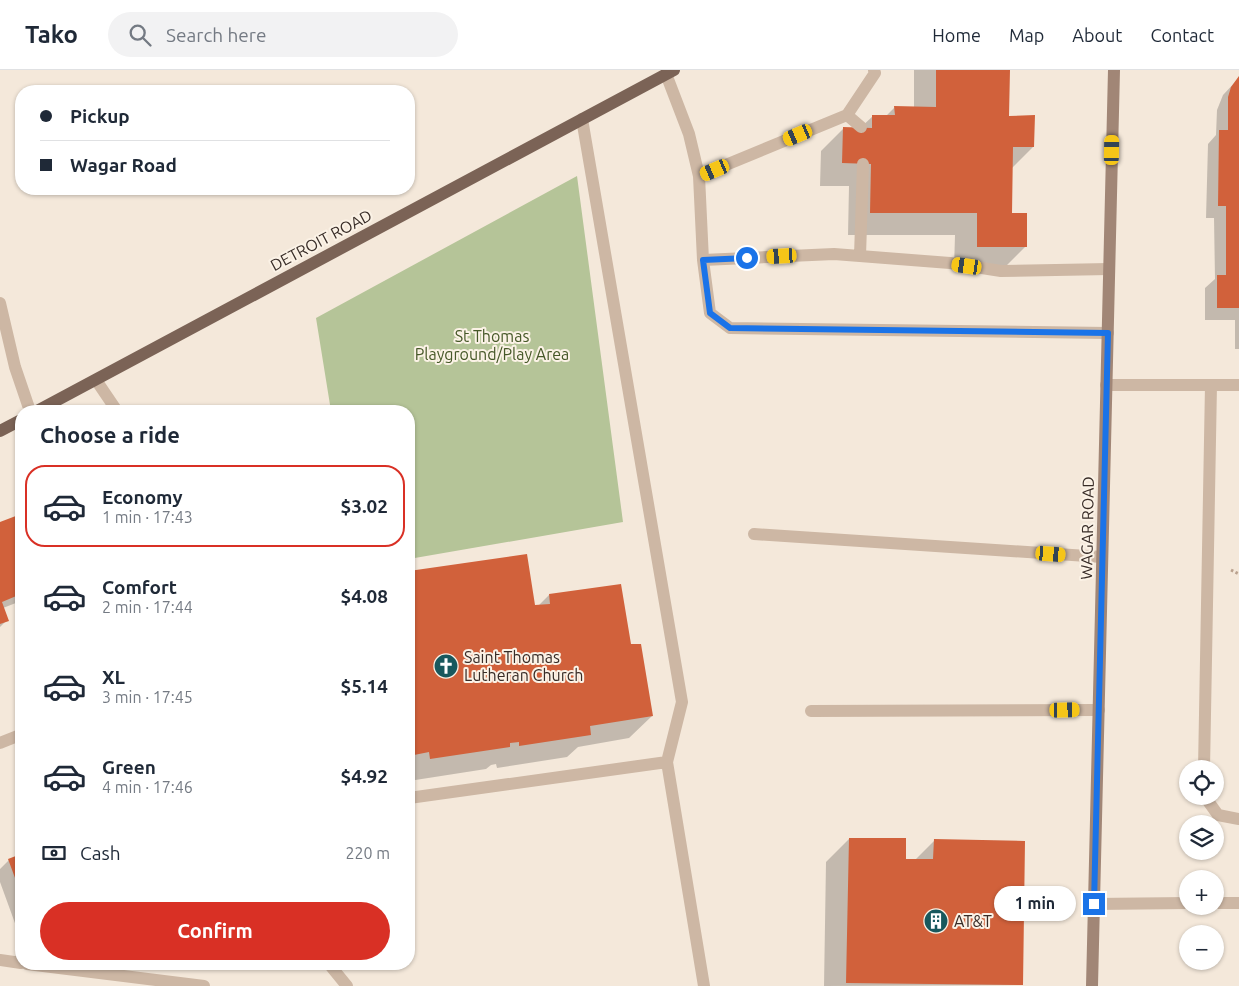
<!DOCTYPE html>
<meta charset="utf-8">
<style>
:root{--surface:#fff;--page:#f2f2f3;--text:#1f2937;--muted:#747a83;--line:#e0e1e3;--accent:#d93025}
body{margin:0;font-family:Ubuntu,sans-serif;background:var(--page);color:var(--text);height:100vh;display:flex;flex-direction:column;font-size:19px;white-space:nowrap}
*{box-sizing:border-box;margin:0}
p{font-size:16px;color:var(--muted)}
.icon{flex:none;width:28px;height:28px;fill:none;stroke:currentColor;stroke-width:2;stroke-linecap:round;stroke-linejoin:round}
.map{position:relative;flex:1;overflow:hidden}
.sheet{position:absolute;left:15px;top:335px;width:400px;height:565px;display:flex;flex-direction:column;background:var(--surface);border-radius:20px;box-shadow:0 1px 4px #0004}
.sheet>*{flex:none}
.banner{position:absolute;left:15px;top:15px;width:400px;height:110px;border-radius:20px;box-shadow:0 1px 4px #0004;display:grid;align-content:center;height:110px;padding:0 25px;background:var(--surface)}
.tools{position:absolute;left:1179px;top:690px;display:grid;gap:10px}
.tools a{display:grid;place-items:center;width:45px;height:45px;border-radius:50%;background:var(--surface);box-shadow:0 1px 4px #0004;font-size:25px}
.end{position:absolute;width:22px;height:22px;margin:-11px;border:6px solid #1a73e8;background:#fff;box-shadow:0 0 0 2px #fff}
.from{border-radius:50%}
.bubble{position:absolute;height:35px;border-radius:18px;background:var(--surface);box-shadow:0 1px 4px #0004;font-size:16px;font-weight:700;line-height:35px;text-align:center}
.car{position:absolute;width:15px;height:30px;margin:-15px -8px;border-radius:6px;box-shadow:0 0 4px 1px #0007;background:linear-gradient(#f5c518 24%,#345 0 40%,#f5c518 0 76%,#345 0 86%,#f5c518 0)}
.banner b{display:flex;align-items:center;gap:18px;height:48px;font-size:19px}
.banner b+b{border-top:1px solid var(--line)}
.banner i{width:12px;height:12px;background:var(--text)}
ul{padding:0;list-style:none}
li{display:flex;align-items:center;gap:15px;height:82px;margin:0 10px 8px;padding:0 15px;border:2px solid transparent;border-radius:20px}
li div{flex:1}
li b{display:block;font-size:19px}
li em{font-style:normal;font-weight:700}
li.on{border-color:var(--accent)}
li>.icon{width:45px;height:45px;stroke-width:1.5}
h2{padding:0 25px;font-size:22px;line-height:60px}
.pay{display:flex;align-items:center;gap:12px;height:55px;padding:0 25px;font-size:19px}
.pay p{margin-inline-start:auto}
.primary-button{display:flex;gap:10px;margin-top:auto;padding:10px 25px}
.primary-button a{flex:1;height:58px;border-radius:30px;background:var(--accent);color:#fff;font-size:20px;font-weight:700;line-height:58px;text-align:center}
header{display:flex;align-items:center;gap:30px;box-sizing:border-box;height:70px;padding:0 25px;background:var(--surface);border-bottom:1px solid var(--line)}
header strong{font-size:24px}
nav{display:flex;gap:28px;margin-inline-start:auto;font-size:18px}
.search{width:350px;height:45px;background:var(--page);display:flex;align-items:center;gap:12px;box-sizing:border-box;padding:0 18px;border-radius:28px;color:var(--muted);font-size:19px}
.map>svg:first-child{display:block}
</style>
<header>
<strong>Tako</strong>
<div class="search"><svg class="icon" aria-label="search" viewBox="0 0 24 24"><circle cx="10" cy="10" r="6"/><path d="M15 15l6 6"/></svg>Search here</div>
<nav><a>Home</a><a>Map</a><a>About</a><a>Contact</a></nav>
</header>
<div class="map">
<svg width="1239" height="916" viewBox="0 0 1239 916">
<rect width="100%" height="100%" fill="#f4e8da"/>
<!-- green -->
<path fill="#b5c498" d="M577,106l46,346 -214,37v-148h-78l-15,-93z"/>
<!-- shadow -->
<path fill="#0003" d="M914,0h94v48l25,29 -21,21 -2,47 16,31 -23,23h-49l1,-34h-107l1,-49h-29l1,-35 23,-23h16l13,-12h13l9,-9 19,1z
M1239,8v271h-4v-29h-30v-32l10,-9 -1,-61h-8l2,-74 8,-9 1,-25 6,-15z
M21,445v86l-18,7 4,12 -7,7v-104z
M526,486l8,51 4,-1 11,-11 81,51 22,70 -23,22 -51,9 -11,10 -70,11 -1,-4 -5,1 -5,4 -77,12v-209z
M849,769l56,21h10l20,-20 87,145 -198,1 2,-124z
M21,785v82h-1l-20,-55v-13l9,-9z"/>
<!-- building -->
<path fill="#d1613b" d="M936,0h74l-1,46 26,-1 -1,32h-21l-1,66h15v34h-50v-34h-107l1,-49 -29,-1 1,-36 29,1v-13h23l-1,-9 42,1z
M1239,6v232h-22v-33h9v-69h-8l1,-76h9v-33l3,-10z
M21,444v80l-19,8 7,19 -9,3v-102z
M527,484l8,51 15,-1 -1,-10 72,-10 10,60h10l12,72 -63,10 1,9 -72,11v-4l-9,1v4l-80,12 -1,-7 -20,4v-185z
M849,768h57v21h27l1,-20 91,2 -2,144 -177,-2z
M21,784v40l-13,-35z"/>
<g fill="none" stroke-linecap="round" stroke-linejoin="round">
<!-- path -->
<path stroke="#b9a18e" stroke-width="3" stroke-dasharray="2.5 2.5" stroke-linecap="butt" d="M1231,500l8,4"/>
<!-- service -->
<path stroke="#cdb7a4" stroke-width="12" d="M666,4l23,60 10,42 4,84
M847,45l28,-42 -1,-3
M699,106l148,-61 14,12
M860,186l3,-92
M1108,263l-378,-5 -20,-15 -7,-53 131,-6 116,9 51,8 108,-2
M96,310l21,31
M1106,315h133
M754,464l348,23
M811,641l288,-1
M0,673l20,-8
M667,692l37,224
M1204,699l7,-384
M1207,726l1,5 10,14 21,4
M409,728l258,-36 15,-60 -100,-583
M1215,833h24
M1094,834l94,-1
M0,890l21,3
M27,894l177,22
M329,894l18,22"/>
<!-- minor -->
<path stroke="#cdb7a4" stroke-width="12" d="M0,233l15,64 15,44"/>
<!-- secondary -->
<path stroke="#a18676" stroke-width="12" d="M1092,916l22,-916"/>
<!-- primary -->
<path stroke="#7b6356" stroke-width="12" d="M37,341l637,-341
M0,361l21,-11"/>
</g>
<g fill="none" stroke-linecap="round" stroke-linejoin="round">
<!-- route -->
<path stroke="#1a73e8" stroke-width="6" d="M747,188l-44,2 7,53 20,15 378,5 -14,571"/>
</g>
<!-- icons -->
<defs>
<symbol id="church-disc" viewBox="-11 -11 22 22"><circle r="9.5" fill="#18585d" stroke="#fbf2e6"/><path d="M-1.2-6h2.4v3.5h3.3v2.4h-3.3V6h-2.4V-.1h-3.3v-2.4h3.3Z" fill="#fff"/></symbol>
<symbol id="building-disc" viewBox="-11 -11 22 22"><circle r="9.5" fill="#18585d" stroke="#fbf2e6"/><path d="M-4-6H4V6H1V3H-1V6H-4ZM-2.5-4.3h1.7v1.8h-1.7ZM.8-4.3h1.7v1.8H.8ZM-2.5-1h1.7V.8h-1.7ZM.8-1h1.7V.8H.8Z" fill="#fff"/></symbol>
</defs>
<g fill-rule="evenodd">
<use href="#church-disc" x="432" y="582" width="28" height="28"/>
<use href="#building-disc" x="922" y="837" width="28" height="28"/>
</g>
<g text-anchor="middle" stroke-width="4" stroke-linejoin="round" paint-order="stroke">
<!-- street labels -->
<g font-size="16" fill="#382c27" stroke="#fbf2e6">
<text transform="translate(321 170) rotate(-28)" y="6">DETROIT ROAD</text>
<text transform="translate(1087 458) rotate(-89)" y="6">WAGAR ROAD</text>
</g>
<!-- park labels -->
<g font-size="16" fill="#465828" stroke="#fbf2e6">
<text x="492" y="272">St Thomas<tspan x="492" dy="18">Playground/Play Area</tspan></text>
</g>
<!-- poi labels -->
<g font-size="16" fill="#382c27" stroke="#fbf2e6" text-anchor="start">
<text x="464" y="593">Saint Thomas<tspan x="464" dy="18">Lutheran Church</tspan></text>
<text x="954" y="857">AT&amp;T</text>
</g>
</g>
</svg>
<div class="tools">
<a><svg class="icon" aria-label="locate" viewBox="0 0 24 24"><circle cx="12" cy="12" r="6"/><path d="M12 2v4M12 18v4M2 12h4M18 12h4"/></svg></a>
<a><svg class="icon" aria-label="layers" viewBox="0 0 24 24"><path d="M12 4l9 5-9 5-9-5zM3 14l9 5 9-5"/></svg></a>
<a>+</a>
<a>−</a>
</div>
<i class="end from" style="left:747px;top:188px"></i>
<i class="end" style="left:1094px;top:834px"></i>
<div class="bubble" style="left:994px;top:816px;width:82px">1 min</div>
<i class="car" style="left:798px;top:65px;rotate:247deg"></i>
<i class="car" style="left:1112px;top:80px;rotate:1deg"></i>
<i class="car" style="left:715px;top:100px;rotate:247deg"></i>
<i class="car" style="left:782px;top:186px;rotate:267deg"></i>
<i class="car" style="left:967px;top:196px;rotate:278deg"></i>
<i class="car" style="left:1051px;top:484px;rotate:94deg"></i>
<i class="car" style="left:1065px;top:640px;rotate:89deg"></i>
<div class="banner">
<b><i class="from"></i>Pickup</b>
<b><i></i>Wagar Road</b>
</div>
<section class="sheet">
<h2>Choose a ride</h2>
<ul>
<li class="on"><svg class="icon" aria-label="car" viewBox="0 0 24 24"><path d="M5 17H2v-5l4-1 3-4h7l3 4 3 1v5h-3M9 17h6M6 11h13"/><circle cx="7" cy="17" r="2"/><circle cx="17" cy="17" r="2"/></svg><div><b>Economy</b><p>1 min · 17:43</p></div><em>$3.02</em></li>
<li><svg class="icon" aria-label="car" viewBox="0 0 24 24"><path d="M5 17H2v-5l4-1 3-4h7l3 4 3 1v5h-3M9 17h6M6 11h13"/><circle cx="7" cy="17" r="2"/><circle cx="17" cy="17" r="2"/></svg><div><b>Comfort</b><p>2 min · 17:44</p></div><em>$4.08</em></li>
<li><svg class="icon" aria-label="car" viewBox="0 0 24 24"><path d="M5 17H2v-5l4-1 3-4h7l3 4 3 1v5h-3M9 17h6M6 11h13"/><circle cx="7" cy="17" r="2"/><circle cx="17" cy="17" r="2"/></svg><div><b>XL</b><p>3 min · 17:45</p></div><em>$5.14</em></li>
<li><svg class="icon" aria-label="car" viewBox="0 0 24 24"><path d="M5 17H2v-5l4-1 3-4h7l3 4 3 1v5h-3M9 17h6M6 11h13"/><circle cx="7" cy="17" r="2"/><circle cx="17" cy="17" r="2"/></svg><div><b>Green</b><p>4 min · 17:46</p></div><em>$4.92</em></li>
</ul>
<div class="pay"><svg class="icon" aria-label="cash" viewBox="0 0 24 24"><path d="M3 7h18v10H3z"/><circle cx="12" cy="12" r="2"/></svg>Cash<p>220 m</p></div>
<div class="primary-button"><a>Confirm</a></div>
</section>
</div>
